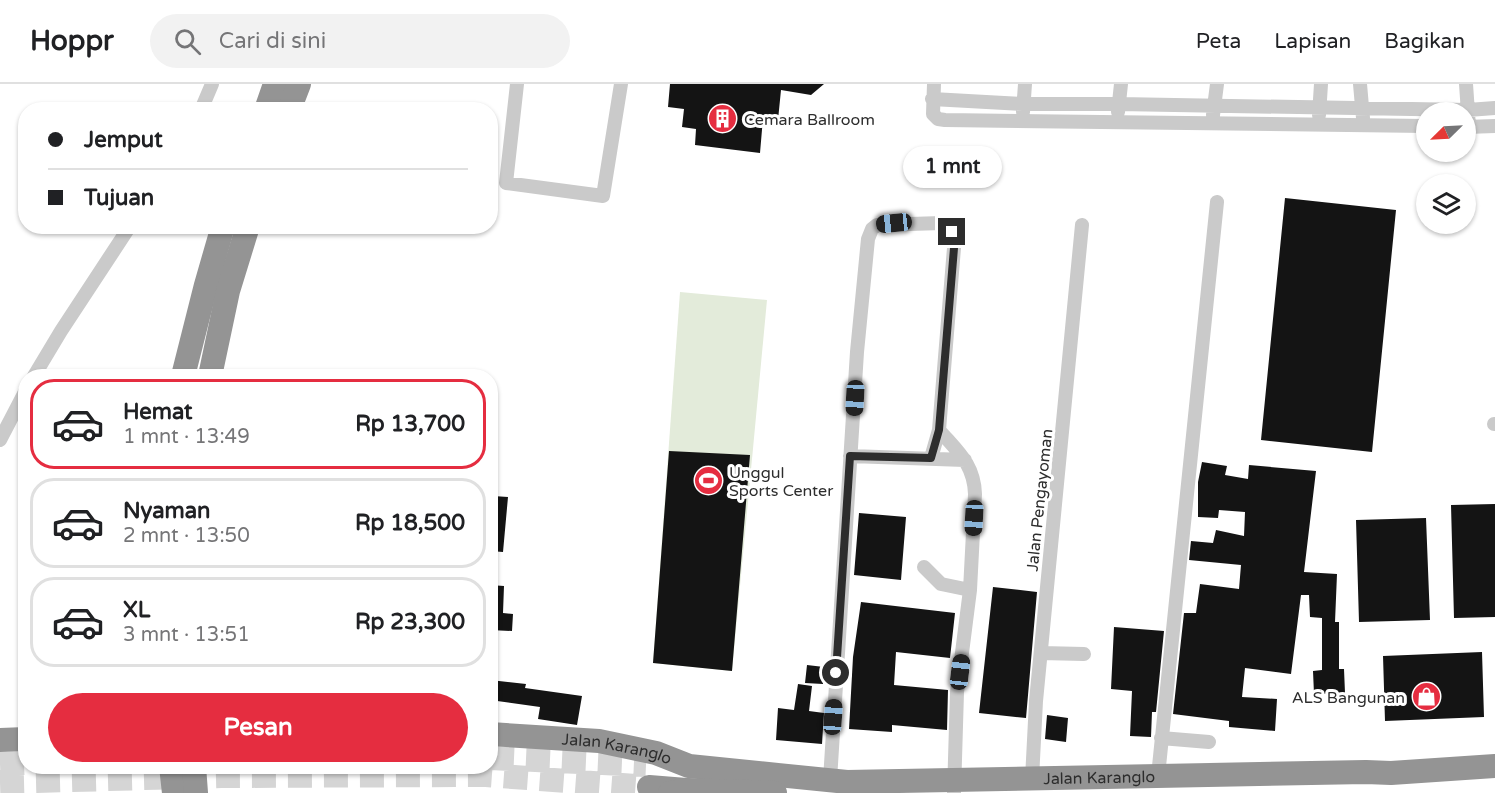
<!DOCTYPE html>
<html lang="id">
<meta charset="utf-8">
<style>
:root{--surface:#fff;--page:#f2f2f2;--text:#202124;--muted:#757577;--line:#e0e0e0;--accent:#e52d40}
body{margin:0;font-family:"Varela Round",sans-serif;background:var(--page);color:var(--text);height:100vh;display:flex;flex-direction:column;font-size:22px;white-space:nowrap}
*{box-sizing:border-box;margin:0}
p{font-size:20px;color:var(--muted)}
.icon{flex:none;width:33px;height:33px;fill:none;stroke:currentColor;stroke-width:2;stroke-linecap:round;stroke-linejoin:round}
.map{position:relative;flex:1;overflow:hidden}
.sheet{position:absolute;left:18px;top:285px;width:480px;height:405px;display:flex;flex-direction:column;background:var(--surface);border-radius:24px;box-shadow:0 2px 4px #0004}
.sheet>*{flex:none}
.hud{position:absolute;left:18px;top:18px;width:480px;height:132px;border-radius:24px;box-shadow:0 2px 4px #0004;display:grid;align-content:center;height:132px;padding:0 30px;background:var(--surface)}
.needle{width:39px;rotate:246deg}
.controls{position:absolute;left:1416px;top:18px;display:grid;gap:12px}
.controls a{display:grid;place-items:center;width:60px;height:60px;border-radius:50%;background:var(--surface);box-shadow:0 2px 4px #0004;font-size:30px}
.end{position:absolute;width:27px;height:27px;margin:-14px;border:8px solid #2d2d2d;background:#fff;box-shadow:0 0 0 3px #fff}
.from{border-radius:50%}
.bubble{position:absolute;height:42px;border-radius:21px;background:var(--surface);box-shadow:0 2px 4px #0004;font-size:20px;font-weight:700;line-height:42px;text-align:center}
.car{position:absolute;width:18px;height:36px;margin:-18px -9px;border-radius:8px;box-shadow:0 0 4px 2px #0007;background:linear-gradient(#222 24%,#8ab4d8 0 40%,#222 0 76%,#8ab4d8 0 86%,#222 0)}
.hud b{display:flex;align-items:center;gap:21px;height:57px;font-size:22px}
.hud b+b{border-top:2px solid var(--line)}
.hud i{width:15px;height:15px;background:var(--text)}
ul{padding:10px 0 0;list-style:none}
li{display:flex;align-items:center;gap:18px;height:90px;margin:0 12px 9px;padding:0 18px;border:3px solid var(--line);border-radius:24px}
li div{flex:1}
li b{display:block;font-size:22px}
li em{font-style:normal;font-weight:700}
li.current{border-color:var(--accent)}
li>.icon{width:54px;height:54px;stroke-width:1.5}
.button{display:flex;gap:12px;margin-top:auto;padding:12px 30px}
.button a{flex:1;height:69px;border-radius:36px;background:var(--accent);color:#fff;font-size:24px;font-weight:700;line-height:69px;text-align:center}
header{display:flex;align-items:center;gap:36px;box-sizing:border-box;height:84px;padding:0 30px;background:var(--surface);border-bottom:2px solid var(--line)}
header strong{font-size:28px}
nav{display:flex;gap:33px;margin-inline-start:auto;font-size:21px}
.search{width:420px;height:54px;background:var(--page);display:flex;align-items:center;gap:15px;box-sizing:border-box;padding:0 21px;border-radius:33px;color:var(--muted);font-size:22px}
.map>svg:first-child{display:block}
</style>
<header>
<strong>Hoppr</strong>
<div class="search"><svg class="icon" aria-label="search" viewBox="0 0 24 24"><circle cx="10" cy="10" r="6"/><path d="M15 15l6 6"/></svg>Cari di sini</div>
<nav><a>Peta</a><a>Lapisan</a><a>Bagikan</a></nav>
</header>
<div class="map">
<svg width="1495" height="709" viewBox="0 0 1495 709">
<rect width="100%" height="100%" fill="#fff"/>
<!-- green -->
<path fill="#e3ebda" d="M680,208l87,8 -35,371 -79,-8z"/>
<!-- building -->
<path fill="#141414" d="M670,0h154l-13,11 -30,-5 -3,30 -15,-2 -3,35 -65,-8 1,-16 -14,-2 2,-18 -16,-2z
M1285,114l111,12 -24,242 -111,-12z
M669,367l81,4 -18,216 -79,-8z
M1202,378l25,4 -2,9 23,4 1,-14 67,6 -12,101 33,2 -2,48h4v47h5l1,24 -31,1 -1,-23 9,-1v-52l-12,-1 -1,-22h-8l-10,79 -46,-6 -3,29 35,2 -2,32 -46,-4v-6l-56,-7 11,-101h12l4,-29 39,5 2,-24 -52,-5 2,-19 22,2 3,-13 28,6 1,-24 -26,-2 -1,8 -20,-1v-35z
M493,412l15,1 -5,55 -13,-1z
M1495,420v113l-41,1 -3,-113z
M859,429l47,4 -5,63 -47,-5z
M1426,434l4,102 -71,2 -3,-102z
M490,501l14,1 -1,27 10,1 -1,17 -22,-1z
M993,503l44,5 -11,126 -47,-5z
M861,518l94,11 -5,45 -54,-6 -2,33 54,5 -1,40 -55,-5v7l-43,-3 4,-72z
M1114,543l50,4 -8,81h-4l-1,25 -21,-1 2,-45 -21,-2z
M1482,568l2,65 -99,4 -2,-65z
M807,581l17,2 -1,17 -18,-1z
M490,596l36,4 -1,4 57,8 -5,29 -39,-6 2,-12 -50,-7z
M798,600l14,2 -3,25 15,2 -2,31 -46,-4 2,-32 16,2z
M1047,631l21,3 -2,24 -21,-3z"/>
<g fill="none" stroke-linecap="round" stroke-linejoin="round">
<!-- highway-tunnel -->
<path stroke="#d5d5d5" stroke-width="24" stroke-dasharray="24 12" stroke-linecap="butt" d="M490,674l156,7
M0,680l26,-1
M0,698l221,-6 265,-1 163,12"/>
<!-- street -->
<path stroke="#cacaca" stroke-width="14" d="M517,0l-11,99 97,13 18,-112
M934,0l-1,30 5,5 7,1 481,6
M1360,0l3,34
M1466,0l3,43
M932,15l91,5h96l349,6 27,-2
M201,26l11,-26
M1023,28l2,-28
M1118,28l3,-28
M1213,31l4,-31
M1319,31l2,-31
M1466,43l29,-1
M34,292l27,-45 69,-105
M1494,340h1
M0,356l26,-50
M850,372l115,4
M931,374l8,-28
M924,483l17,17 29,6
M1041,569l43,1
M1161,654l48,4
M1158,692l59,-574
M1032,695l4,-78 46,-476
M830,696l27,-428 11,-113 4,-10 5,-4 65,-2c11,6 12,14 12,25l-15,182c19,22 35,34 36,64l-5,96 -13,102 -3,101"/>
<!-- highway -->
<g stroke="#949494" stroke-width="24">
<path d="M266,26l9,-26"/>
<path d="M289,26l10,-26"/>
<path d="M183,292l23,-91 17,-59"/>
<path d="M210,292l18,-85 20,-65"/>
<path id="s1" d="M490,650l109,7 57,12 33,13 158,16 519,-10 25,1 104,-7"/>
<path d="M0,656l26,-1"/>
<path d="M171,682l3,27"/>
<path d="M194,682l2,27"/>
<path d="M649,703l37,3"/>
<path d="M670,709l18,-3 87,3"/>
</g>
</g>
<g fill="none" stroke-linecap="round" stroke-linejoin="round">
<!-- route -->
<path stroke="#2d2d2d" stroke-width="8" d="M836,589l14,-217 81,2 8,-28 15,-182 -2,-16"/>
</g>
<!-- icons -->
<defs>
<symbol id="building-disc" viewBox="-11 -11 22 22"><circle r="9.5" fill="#e52d40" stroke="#fff"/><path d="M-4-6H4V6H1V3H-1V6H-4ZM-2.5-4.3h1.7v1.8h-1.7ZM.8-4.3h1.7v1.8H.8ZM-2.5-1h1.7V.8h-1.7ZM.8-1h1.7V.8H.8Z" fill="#fff"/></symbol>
<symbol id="stadium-disc" viewBox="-11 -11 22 22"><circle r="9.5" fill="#e52d40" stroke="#fff"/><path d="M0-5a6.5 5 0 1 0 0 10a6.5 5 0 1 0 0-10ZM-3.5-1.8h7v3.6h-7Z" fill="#fff"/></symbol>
<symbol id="shop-disc" viewBox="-11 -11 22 22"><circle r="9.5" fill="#e52d40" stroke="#fff"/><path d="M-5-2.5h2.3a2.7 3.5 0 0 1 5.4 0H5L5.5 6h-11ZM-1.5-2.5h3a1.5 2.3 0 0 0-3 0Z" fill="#fff"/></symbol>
</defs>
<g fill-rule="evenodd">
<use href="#building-disc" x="706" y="18" width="33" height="33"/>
<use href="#stadium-disc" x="692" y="380" width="33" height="33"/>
<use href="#shop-disc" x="1410" y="596" width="33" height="33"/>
</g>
<g text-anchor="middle" stroke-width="6" stroke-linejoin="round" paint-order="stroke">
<!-- poi labels -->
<g font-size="16" fill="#2d2d2d" stroke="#fff" text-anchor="start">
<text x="744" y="41">Cemara Ballroom</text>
<text x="729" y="394">Unggul<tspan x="729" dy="18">Sports Center</tspan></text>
<text x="1405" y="619" text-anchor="end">ALS Bangunan</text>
</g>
<!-- street labels -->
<g font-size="16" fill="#2d2d2d" stroke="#fff">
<text transform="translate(1039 416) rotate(-84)" y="6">Jalan Pengayoman</text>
<text dy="6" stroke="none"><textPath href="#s1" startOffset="128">Jalan Karanglo</textPath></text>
<text dy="6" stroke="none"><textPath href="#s1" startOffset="614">Jalan Karanglo</textPath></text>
</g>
</g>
</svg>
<div class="controls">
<a><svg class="needle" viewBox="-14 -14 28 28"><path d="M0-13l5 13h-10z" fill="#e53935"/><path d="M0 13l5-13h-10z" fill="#757577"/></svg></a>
<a><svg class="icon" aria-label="layers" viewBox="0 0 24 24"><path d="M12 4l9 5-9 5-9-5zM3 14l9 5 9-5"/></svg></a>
</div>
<i class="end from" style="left:836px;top:589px"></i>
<i class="end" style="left:952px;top:148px"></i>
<div class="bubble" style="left:903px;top:62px;width:99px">1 mnt</div>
<i class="car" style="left:894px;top:139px;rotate:264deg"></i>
<i class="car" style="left:855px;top:314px;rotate:183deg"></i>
<i class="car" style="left:974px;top:434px;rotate:183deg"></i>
<i class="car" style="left:960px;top:588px;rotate:7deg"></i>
<i class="car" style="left:833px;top:633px;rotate:4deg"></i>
<div class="hud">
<b><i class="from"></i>Jemput</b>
<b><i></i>Tujuan</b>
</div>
<section class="sheet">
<ul>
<li class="current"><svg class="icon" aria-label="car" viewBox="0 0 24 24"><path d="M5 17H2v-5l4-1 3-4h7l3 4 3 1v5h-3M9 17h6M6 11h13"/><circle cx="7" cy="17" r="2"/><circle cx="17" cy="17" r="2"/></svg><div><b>Hemat</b><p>1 mnt · 13:49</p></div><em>Rp 13,700</em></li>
<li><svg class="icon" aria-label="car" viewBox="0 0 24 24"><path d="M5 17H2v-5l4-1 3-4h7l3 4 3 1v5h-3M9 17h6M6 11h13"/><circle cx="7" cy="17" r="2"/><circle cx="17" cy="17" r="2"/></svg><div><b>Nyaman</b><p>2 mnt · 13:50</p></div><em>Rp 18,500</em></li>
<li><svg class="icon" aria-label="car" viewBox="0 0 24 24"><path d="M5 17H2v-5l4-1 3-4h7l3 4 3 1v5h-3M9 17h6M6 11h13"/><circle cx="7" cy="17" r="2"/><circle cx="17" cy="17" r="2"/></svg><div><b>XL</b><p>3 mnt · 13:51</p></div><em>Rp 23,300</em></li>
</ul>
<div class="button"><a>Pesan</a></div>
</section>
</div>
